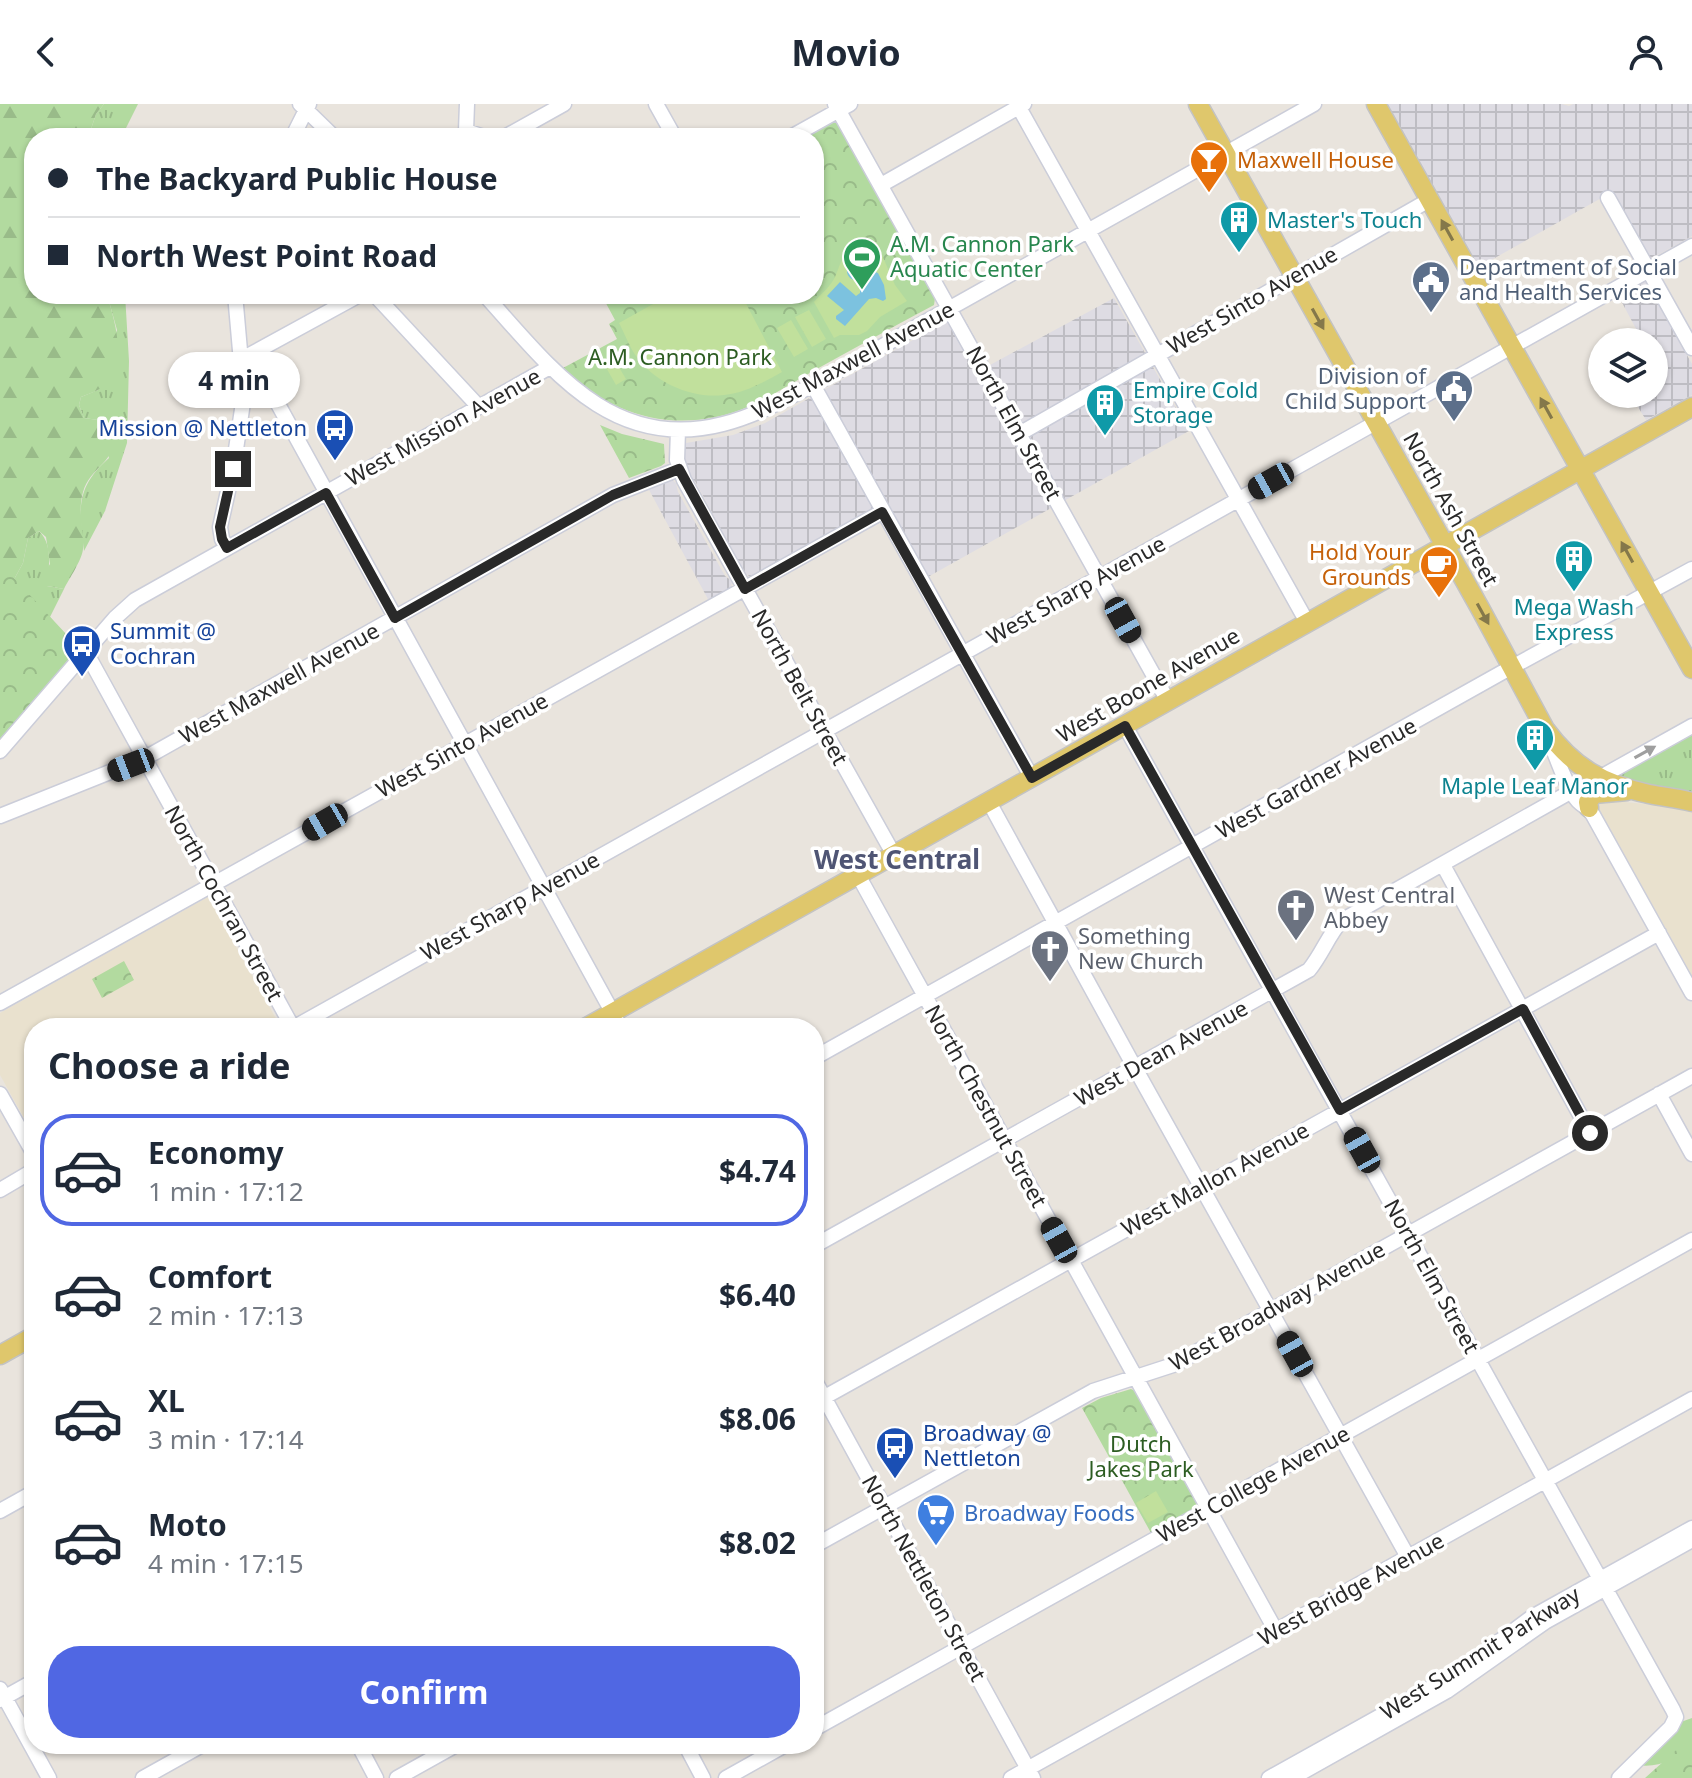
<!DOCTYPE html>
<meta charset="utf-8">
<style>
:root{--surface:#fff;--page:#f6f6f7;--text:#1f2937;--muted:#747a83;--line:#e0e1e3;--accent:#5067e3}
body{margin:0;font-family:"Noto Sans",sans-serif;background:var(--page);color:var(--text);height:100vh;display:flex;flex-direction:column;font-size:30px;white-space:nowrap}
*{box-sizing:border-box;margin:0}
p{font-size:26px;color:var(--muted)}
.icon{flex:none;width:44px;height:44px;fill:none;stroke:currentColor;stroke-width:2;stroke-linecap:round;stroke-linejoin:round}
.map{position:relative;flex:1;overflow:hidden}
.side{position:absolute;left:24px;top:914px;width:800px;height:736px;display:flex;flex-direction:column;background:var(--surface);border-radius:32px;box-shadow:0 2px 6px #0004}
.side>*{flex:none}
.banner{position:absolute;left:24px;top:24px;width:800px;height:176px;border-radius:32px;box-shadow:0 2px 6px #0004;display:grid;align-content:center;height:176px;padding:0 24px;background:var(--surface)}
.fabs{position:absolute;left:1588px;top:224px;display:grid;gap:16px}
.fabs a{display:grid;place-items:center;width:80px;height:80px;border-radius:50%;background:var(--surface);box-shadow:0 2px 6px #0004;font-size:40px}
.end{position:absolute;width:36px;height:36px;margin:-18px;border:10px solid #292929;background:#fff;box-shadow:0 0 0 4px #fff}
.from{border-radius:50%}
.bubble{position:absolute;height:56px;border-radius:28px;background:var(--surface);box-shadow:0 2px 6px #0004;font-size:26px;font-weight:700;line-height:56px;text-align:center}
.car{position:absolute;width:24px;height:48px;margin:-24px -12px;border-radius:10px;box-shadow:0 0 6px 2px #0007;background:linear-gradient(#222 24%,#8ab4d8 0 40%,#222 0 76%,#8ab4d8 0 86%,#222 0)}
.banner b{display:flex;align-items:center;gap:28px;height:76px;font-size:30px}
.banner b+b{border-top:2px solid var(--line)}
.banner i{width:20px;height:20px;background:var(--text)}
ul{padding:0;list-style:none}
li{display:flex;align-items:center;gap:24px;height:112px;margin:0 16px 12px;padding:0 8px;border:4px solid transparent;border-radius:32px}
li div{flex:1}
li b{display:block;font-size:30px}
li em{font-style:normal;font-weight:700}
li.current{border-color:var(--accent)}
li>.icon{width:72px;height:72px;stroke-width:1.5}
h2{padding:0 24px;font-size:36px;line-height:96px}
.cta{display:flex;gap:16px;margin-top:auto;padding:16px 24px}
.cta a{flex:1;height:92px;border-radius:32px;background:var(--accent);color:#fff;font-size:32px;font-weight:700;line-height:92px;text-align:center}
header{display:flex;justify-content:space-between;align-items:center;height:104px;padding:0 24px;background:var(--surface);font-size:36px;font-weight:700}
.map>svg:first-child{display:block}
</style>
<header><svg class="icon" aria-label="back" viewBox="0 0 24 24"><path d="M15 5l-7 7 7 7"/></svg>Movio<svg class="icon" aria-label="person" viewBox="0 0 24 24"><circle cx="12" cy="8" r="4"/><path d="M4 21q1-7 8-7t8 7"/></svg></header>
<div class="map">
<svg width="1692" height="1674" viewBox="0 0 1692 1674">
<defs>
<pattern id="industrial-grid" width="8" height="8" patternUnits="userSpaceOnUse" patternTransform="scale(2)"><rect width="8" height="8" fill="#dedce3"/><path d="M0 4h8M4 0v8" fill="none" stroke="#bebdc3"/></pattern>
<pattern id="grass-tufts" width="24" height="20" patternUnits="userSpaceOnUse" patternTransform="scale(2)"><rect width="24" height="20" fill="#b2da9f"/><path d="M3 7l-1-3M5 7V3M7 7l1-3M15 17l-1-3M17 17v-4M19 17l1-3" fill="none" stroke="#99bb89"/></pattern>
<pattern id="forest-firs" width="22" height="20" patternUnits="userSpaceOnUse" patternTransform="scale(2)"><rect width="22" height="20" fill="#b2da9f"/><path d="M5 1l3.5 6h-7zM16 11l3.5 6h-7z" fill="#99bb89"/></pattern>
<pattern id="park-crowns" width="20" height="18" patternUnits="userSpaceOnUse" patternTransform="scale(2)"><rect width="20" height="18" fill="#b2da9f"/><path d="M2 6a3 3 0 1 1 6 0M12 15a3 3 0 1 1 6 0" fill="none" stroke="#99bb89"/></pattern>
</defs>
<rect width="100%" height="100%" fill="#e9e4dd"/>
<!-- industrial -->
<path fill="url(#industrial-grid)" d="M1385,0h177l7,2 4,-2h119v132l-38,21 -4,1 -38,-66 -135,76z
M1641,178h5l46,82v31l-46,25 -16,-26h24v-52h-11l-25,-47z
M1114,194l75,133 -263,147 -43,-74 -129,72h-5l-4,-3 -50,-92 -5,-2 -5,-10 -2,-16 3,-10 47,-8 32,-12 196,-110 29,52z
M667,376h5l4,3 2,9 47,84 7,5 -1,8 -22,12 -61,-113z"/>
<!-- education -->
<path fill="#e9e1ce" d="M1596,695l96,10v167l-97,-174z
M208,793l71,127 -8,4h-237v108l-34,-61v-62z"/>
<!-- grass -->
<path fill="url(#grass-tufts)" d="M104,0h34l-17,34h-33l8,-24z
M107,190h18l4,67 -2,82 -22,68 -21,40c-5,-42 -9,-63 25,-93l-11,-38 -14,-2 -5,-13 2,-8 17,-7 19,-60z
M39,427c14,13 10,37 8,55l17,3 -14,28 16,19 -66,-31 23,-42 5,-25z
M1692,630v62l-32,-6 -43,-15z
M1692,1614v31c-18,11 -33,19 -55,16l41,-42z"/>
<!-- forest -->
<path fill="url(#forest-firs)" d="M0,0h104l-8,10 -8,24h-54v156h73c7,26 20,63 1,87 -6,9 -17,12 -27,16l-2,8 5,13 14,2 12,7c12,36 -18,35 -27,65 -6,22 2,38 0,57 -1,11 -14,30 -19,40l-17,-3 -6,-8 9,-14 -4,-27 -7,-6 -11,7 -5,25 -23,42z"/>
<!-- park -->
<path fill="url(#park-crowns)" d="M830,17h5l3,2 97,175 -1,7c-40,21 -79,43 -119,65 -21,12 -43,26 -65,36 -67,29 -135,14 -187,-38l54,-29 -8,-15 6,-4 -14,-26h213v-156h-15z
M600,321l22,9 42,10 1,19 -4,3 -32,12z
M0,459l81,87 -81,93z
M124,857l10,19 -32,18 -10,-19z
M1131,1285l4,2 64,115 -48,27 -69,-125 19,-10z
M1692,1632v42h-47z"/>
<!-- pitch -->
<path fill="#c1e09c" d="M853,147h6l17,8 6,-4 13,30 12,16 -27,16 -13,14 -8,4h-19l-6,3 -20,-36c7,-8 17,-16 21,-25 6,-13 5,-20 18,-26z
M671,190h70l41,78c-18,10 -37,21 -58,23 -32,4 -69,-12 -88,-39 -7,-10 -11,-22 -17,-33z
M809,206l17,29 -14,8 -17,-30z
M791,216l17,29 -14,8 -17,-29z
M614,255l12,20 -10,6 -12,-21z
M1156,1387l12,21 -20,11 -12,-20z"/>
<!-- water -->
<path fill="#7cc2df" d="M854,157l9,1 3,4 3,11 6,-5 3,1 6,12 2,14 -3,2 -7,-3 -7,1 -24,27 -9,-7v-3l8,-6 -17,-14 13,-14 16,14 4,-3v-8c-6,-7 -14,-5 -13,-17z"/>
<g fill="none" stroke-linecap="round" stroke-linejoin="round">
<defs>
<path id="minor" d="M300,0l35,34
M656,0l19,34
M835,0l333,597
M1017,0l290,518
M466,27l1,-27
M466,27l21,7
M292,34l17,-34
M503,34l61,-34
M789,34l61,-34
M881,81l143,-81
M1608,94l84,150
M374,190l105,113
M484,190c65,72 127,159 239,130 32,-8 61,-24 90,-39l501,-281
M251,251l370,673
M242,255l119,-65
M813,281l219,393
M678,326l-1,30 7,20 210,375
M1019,330l412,-235
M227,444l-5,-9 -2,-12 13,-58 11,-73 -9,-102
M86,548l207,376
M1125,622l548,984 3,7 -5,10 -52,51
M1549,636c8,17 17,48 29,61 6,6 11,7 15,14l99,178
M0,647l115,-133 20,-18 415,-233
M1597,678l2,-4 93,-52
M989,698l146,266 273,489
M0,712l145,-58 468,-263 66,-26
M1443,761l147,268
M858,771l418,756
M0,899l882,-491
M293,924l1399,-782
M814,954l687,-385 191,-104
M0,990l34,60
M1659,990l33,60
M0,1086l34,-20
M814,1142l495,-276c13,-16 19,-34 32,-49l231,-130
M814,1275l219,399
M814,1299l845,-470
M0,1407l34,-19
M814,1442l279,-155 80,-26 519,-289
M0,1585l49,89
M0,1596l34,-19
M814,1625l878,-489
M358,1640l18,34
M685,1640l18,34
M143,1674l61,-34
M397,1674l61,-34
M726,1674l61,-34
M1011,1674l681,-379
M1269,1674l174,-97 30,-20 59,-44 160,-89
M1292,1674l155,-87 98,-69 147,-82"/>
<path id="major" d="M1198,0l283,506 64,119c28,38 57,55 104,65 14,3 29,4 43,8
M1376,0l316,565
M1589,704l-1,-6 6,-8 33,-3
M585,924l1107,-621
M0,1251l34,-19"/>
</defs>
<!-- minor casing -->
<use href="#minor" stroke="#cbcdd9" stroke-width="17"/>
<!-- major casing -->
<use href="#major" stroke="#c3c3c3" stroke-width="21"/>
<!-- minor -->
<use href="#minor" stroke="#fff" stroke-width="14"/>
<!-- major -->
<use href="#major" stroke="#dfc76c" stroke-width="18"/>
</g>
<!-- one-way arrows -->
<defs><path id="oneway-solid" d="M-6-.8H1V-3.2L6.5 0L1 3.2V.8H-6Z" transform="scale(2)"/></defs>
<g fill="#84784a">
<use href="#oneway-solid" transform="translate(1447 126) rotate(-119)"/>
<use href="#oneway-solid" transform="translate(1318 215) rotate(61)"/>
<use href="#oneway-solid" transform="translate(1546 304) rotate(-119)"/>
<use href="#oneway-solid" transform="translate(1627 448) rotate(-119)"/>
<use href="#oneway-solid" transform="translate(1483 510) rotate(61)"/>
</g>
<use fill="#9f9f9f" href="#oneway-solid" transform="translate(1645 648) rotate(-29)"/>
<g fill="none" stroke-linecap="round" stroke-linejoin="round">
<!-- route -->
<path stroke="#292929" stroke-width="10" d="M233,365l-13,58 2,12 5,9 99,-55 69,125 218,-123 66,-26 66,120 137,-77 150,266 93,-52 215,384 183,-101 67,124"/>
</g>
<!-- icons -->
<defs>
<symbol id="bar-pin" viewBox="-11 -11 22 30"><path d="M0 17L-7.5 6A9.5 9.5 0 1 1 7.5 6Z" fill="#e8710a" stroke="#fff"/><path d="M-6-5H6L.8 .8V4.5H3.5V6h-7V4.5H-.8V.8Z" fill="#fff"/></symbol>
<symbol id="building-pin" viewBox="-11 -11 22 30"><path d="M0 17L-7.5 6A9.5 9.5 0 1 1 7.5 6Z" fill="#0f9aa8" stroke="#fff"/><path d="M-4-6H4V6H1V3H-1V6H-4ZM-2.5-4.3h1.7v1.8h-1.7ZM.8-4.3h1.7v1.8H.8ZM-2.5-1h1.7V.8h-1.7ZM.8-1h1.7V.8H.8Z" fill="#fff"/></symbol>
<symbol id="stadium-pin" viewBox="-11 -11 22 30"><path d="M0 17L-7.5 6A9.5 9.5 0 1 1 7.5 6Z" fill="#2e9e5b" stroke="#fff"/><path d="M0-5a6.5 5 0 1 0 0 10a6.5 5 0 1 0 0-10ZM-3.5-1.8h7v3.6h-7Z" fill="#fff"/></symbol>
<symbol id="civic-pin" viewBox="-11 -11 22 30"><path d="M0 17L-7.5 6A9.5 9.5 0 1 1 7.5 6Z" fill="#5c6f8a" stroke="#fff"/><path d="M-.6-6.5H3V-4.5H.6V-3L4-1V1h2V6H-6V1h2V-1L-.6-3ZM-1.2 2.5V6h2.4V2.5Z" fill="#fff"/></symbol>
<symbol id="bus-pin" viewBox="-11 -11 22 30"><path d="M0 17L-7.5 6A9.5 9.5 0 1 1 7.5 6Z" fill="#1a4fb4" stroke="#fff"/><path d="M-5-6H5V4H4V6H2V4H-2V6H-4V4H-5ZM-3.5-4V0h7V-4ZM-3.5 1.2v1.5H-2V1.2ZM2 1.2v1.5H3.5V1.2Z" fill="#fff"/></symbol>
<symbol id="cafe-pin" viewBox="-11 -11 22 30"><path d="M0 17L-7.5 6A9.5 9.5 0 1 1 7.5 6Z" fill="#e8710a" stroke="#fff"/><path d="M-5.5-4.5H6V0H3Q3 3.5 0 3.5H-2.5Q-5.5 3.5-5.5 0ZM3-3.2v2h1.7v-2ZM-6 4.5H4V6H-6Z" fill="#fff"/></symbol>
<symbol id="church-pin" viewBox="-11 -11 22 30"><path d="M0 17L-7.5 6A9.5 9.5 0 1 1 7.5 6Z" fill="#6b7280" stroke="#fff"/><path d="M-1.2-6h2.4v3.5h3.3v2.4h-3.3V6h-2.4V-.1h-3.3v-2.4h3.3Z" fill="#fff"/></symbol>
<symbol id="supermarket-pin" viewBox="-11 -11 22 30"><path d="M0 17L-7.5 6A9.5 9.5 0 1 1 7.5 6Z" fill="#3f7fe0" stroke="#fff"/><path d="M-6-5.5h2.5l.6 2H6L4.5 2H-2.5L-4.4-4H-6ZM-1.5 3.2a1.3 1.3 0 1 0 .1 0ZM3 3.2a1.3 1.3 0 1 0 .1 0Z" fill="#fff"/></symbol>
</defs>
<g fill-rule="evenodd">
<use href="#bar-pin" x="1187" y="34" width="44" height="60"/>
<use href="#building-pin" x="1217" y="94" width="44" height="60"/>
<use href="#stadium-pin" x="840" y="131" width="44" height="60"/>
<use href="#civic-pin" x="1409" y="154" width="44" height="60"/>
<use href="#civic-pin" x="1432" y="263" width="44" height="60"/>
<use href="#building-pin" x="1083" y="277" width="44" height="60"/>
<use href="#bus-pin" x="313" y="302" width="44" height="60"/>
<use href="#building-pin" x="1552" y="433" width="44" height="60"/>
<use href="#cafe-pin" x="1417" y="439" width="44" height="60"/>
<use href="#bus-pin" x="60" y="518" width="44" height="60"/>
<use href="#building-pin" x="1513" y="612" width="44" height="60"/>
<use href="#church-pin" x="1274" y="782" width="44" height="60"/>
<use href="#church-pin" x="1028" y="823" width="44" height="60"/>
<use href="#bus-pin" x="873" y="1320" width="44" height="60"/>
<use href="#supermarket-pin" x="914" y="1387" width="44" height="60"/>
</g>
<g text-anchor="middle" stroke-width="7" stroke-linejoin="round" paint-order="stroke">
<!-- food labels -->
<g font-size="22" fill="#c56008" stroke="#fff" text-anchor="start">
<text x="1237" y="64">Maxwell House</text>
<text x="1411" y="456" text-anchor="end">Hold Your<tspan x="1411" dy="25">Grounds</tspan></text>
</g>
<!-- culture labels -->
<g font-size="22" fill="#0d838f" stroke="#fff" text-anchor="start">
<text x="1267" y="124">Master's Touch</text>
<text x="1133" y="294">Empire Cold<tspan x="1133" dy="25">Storage</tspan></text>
<text x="1574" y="511" text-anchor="middle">Mega Wash<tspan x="1574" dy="25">Express</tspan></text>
<text x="1535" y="690" text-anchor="middle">Maple Leaf Manor</text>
</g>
<!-- leisure labels -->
<g font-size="22" fill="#27864d" stroke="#fff" text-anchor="start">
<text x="890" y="148">A.M. Cannon Park<tspan x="890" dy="25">Aquatic Center</tspan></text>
</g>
<!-- service labels -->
<g font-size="22" fill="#4e5e75" stroke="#fff" text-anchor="start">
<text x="1459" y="171">Department of Social<tspan x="1459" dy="25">and Health Services</tspan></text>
<text x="1426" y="280" text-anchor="end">Division of<tspan x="1426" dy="25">Child Support</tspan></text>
</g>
<!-- street labels -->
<g font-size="22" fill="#292929" stroke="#fff">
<text transform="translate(1252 196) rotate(-30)" y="8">West Sinto Avenue</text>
<text transform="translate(853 256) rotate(-28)" y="8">West Maxwell Avenue</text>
<text transform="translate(1014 319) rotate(61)" y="8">North Elm Street</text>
<text transform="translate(443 323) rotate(-29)" y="8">West Mission Avenue</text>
<text transform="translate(1451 405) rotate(61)" y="8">North Ash Street</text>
<text transform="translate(1076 486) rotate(-29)" y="8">West Sharp Avenue</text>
<text transform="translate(279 579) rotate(-29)" y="8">West Maxwell Avenue</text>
<text transform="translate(1148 581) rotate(-30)" y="8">West Boone Avenue</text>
<text transform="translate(800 583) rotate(61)" y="8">North Belt Street</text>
<text transform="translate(462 641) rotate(-29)" y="8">West Sinto Avenue</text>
<text transform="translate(1316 674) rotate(-29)" y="8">West Gardner Avenue</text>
<text transform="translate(224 799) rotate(61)" y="8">North Cochran Street</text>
<text transform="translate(510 802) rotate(-29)" y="8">West Sharp Avenue</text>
<text transform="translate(1161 949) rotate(-29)" y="8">West Dean Avenue</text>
<text transform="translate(986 1002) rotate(61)" y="8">North Chestnut Street</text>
<text transform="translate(1215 1075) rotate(-29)" y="8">West Mallon Avenue</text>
<text transform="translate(1432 1172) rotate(61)" y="8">North Elm Street</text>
<text transform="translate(1277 1202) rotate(-29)" y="8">West Broadway Avenue</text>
<text transform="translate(1253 1380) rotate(-29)" y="8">West College Avenue</text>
<text transform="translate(924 1474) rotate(61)" y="8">North Nettleton Street</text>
<text transform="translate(1351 1485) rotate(-29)" y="8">West Bridge Avenue</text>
<text transform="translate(1480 1549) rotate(-32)" y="8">West Summit Parkway</text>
</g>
<!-- park labels -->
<g font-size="22" fill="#2d5d22" stroke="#fff">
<text x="680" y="261">A.M. Cannon Park</text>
<text x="1141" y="1348">Dutch<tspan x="1141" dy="25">Jakes Park</tspan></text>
</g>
<!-- transit labels -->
<g font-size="22" fill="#164399" stroke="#fff" text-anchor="start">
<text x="307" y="332" text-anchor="end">Mission @ Nettleton</text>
<text x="110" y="535">Summit @<tspan x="110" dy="25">Cochran</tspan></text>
<text x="923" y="1337">Broadway @<tspan x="923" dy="25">Nettleton</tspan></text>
</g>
<!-- worship labels -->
<g font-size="22" fill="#5b616d" stroke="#fff" text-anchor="start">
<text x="1324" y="799">West Central<tspan x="1324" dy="25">Abbey</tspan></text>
<text x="1078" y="840">Something<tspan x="1078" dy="25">New Church</tspan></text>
</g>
<!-- shop labels -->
<g font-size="22" fill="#366cbe" stroke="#fff" text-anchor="start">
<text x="964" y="1417">Broadway Foods</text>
</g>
<!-- quarter labels -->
<g font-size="26" font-weight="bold" fill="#4f5574" stroke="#fff">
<text x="897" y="765">West Central</text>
</g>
</g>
</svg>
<div class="fabs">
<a><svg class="icon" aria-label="layers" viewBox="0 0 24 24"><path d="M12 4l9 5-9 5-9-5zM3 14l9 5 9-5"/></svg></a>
</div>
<i class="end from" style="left:1590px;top:1029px"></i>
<i class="end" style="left:233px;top:365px"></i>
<div class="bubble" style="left:168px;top:248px;width:132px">4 min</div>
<i class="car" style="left:1271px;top:377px;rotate:241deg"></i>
<i class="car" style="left:1123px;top:516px;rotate:151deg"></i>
<i class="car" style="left:131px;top:661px;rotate:249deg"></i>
<i class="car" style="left:325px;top:718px;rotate:240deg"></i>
<i class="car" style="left:1362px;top:1046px;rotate:331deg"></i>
<i class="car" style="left:1059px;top:1136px;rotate:331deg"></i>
<i class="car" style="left:1295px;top:1250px;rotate:331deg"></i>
<div class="banner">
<b><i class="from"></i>The Backyard Public House</b>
<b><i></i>North West Point Road</b>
</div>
<section class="side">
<h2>Choose a ride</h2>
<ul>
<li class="current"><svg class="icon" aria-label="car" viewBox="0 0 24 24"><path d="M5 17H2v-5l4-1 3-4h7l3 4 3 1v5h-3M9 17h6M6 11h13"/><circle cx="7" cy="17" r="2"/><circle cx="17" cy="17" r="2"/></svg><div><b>Economy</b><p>1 min · 17:12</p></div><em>$4.74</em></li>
<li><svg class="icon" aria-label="car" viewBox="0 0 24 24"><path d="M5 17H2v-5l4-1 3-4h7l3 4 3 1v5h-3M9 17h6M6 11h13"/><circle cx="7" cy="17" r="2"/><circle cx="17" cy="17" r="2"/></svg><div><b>Comfort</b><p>2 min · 17:13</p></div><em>$6.40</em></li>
<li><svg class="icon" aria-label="car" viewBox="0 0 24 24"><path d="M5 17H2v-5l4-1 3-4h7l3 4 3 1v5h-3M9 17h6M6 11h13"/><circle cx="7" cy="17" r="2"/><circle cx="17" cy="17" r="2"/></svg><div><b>XL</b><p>3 min · 17:14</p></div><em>$8.06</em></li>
<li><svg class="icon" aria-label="car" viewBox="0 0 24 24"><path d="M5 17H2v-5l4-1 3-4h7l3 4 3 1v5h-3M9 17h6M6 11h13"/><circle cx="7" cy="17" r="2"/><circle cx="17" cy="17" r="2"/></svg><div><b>Moto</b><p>4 min · 17:15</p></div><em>$8.02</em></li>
</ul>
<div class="cta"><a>Confirm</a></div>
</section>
</div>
